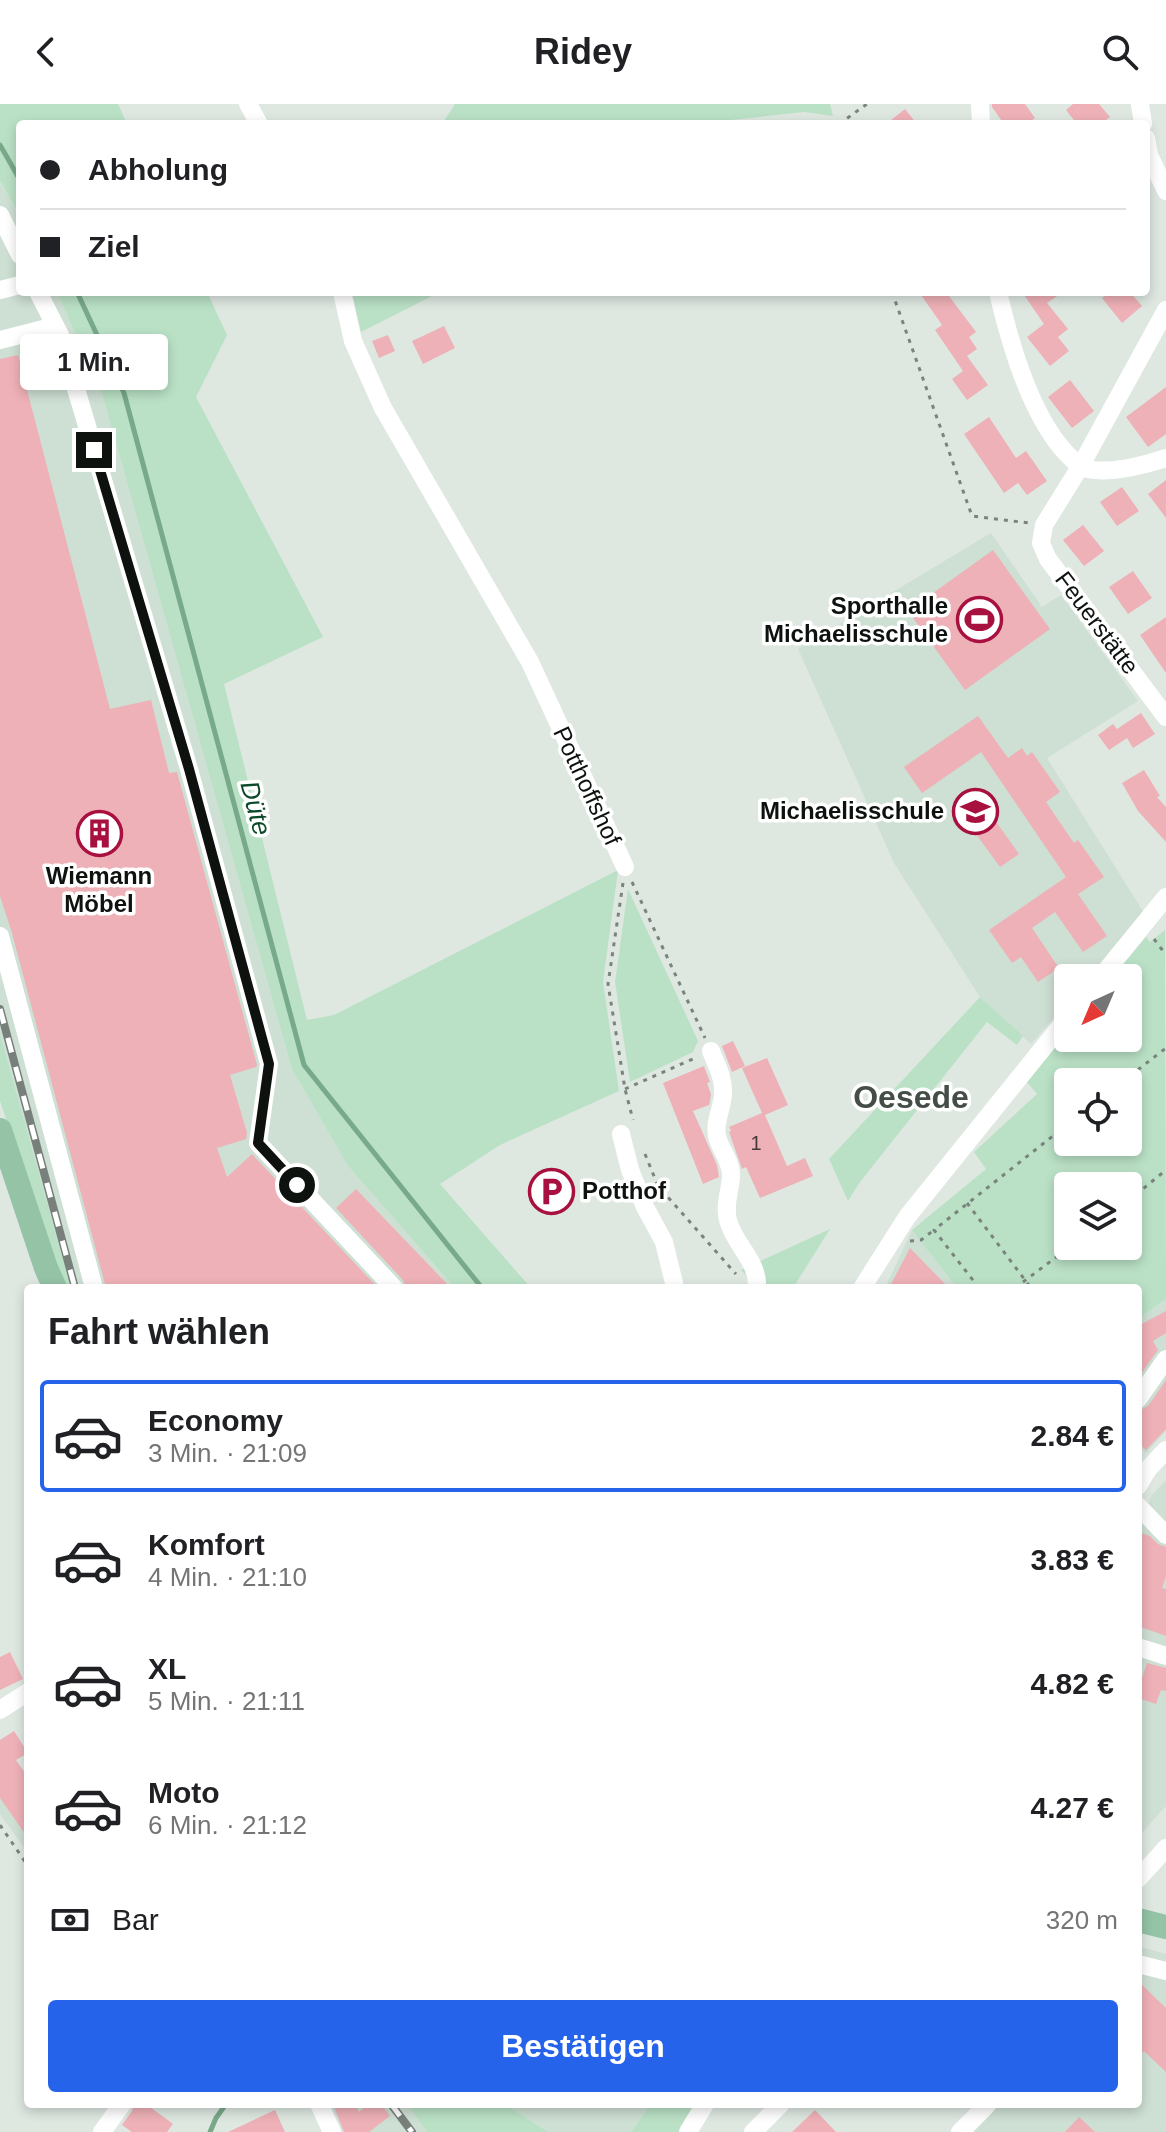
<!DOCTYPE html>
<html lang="de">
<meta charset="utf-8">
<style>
:root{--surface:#fff;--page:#f6f6f6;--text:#202124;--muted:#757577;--line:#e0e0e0;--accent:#2563eb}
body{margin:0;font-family:Arial,sans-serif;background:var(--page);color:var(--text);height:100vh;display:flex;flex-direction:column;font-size:30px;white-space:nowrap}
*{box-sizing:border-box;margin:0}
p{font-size:26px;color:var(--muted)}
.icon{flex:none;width:44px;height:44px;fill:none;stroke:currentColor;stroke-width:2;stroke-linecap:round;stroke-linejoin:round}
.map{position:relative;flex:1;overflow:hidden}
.sheet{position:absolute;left:24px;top:1180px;width:1118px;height:824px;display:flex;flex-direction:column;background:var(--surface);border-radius:8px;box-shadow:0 4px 12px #0003}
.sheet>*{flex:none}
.top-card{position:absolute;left:16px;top:16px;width:1134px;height:176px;border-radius:8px;box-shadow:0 4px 12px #0003;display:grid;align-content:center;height:176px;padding:0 24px;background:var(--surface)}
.needle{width:52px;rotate:224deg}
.controls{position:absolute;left:1054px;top:860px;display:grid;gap:16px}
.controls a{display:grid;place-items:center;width:88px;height:88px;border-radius:8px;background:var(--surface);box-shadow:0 4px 12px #0003;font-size:40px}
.end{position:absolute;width:36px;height:36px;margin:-18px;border:10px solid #0e120f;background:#fff;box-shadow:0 0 0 4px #fff}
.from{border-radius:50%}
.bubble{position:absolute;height:56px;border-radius:8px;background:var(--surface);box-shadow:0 4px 12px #0003;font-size:26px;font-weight:700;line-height:56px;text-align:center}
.top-card b{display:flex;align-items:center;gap:28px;height:76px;font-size:30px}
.top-card b+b{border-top:2px solid var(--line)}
.top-card i{width:20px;height:20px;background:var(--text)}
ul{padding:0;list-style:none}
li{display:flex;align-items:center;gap:24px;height:112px;margin:0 16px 12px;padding:0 8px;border:4px solid transparent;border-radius:8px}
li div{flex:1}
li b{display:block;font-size:30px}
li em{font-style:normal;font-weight:700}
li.current{border-color:var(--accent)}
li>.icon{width:72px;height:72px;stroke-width:1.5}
h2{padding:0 24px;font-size:36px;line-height:96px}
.pay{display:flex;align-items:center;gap:20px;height:88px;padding:0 24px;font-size:30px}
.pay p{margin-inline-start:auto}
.action{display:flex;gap:16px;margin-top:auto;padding:16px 24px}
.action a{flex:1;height:92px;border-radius:8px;background:var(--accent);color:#fff;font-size:32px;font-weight:700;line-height:92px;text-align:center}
header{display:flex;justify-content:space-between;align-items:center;height:104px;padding:0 24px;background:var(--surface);font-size:36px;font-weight:700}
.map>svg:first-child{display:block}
</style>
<header><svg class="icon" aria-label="back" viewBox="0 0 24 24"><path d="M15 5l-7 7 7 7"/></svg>Ridey<svg class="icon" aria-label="search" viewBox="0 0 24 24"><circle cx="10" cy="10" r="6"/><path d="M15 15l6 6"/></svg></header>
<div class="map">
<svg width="1166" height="2028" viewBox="0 0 1166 2028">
<rect width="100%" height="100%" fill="#dee8e1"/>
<!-- built -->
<path fill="#cedfd3" d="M0,78l20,34v76h37l46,105 189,672 56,97 107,122h-384l-71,-254z
M991,429l51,74 19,-12 77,106 -91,57 97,155 -56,65h-20v24l-37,42 -51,-47 -86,-134 -96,-214z
M912,1126l45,58h-72z
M1166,1195v132l-20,22 -8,-8v-126z
M1166,1376v326l-28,31v-310l14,-32z
M28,1667v82l-28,-39v-25z
M1138,1842l28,8v178h-192l19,-20 -8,-8h153z
M330,2000h77l20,28h-83z
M505,2000h146l-20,28h-83z"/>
<!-- green -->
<path fill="#bae1c6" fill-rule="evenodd" d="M0,0h118l9,20h-107v92l-20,-35z
M455,0h375l3,12 -29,-4 -109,12h-253z
M57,188h150l20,43 -31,62 127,240 -99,47 83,336 27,-5 284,-145 -15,112 16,109 -119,54 -60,39 91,104h-76l-107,-122 -56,-97 -189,-672z
M352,188h88l-79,40z
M628,785l70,152 -5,11 -63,30 -15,-100z
M1165,826l1,369 -28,20v-31h-181l-45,-58 74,-61 -12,-17 63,-58 -10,-12 41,-50v6h60v-60h-16l34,-41 4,5zM1068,978h60v60h-60zM1068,1082h60v60h-60z
M980,893l43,39 -6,9 -30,-23 -127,160 -12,19 -19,-42z
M0,930l71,254h-6l-4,-6 -61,-181z
M830,1125l-37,59h-35l-17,-18z
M407,2000h98l43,28h-121z
M651,2000h44l-15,28h-49z"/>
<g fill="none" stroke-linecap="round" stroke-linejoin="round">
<!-- stream -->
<path stroke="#78aa89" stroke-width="5" d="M0,41l20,35
M77,188l47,101 180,672 178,223
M210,2028l6,-14 10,-14"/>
</g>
<!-- building -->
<path fill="#eeb1b7" d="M992,0h33l10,14 -8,6h-23l-12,-17z
M1073,0h26l11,13 -9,7h-24l-11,-14z
M905,5l12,15h-31z
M919,188h27l30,40 -7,5 8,12 -10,7 21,29 -21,15 -15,-21 11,-8 -28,-41 7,-5z
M1022,188h41l-16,11 21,26 -10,8 11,14 -19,15 -23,-29 17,-13z
M1110,188h20l12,14 -20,17 -20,-25z
M444,222l11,22 -32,16 -11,-23z
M388,231l7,16 -16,7 -7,-17z
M18,251l92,354 41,-9 18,73 8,-1 80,293 -1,2 -26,8 17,58 -1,6 -29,9 10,29 25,-23 126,134h-272l-94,-355 -12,-37v-537z
M1070,276l24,31 -22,17 -24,-31z
M1166,283v47l-18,13 -22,-30z
M989,313l27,41 10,-7 21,30 -20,14 -9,-12 -14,10 -40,-59z
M1166,376v38l-18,-24z
M1122,383l17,24 -22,15 -17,-24z
M1083,421l21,26 -20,15 -21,-26z
M993,446l57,79 -85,61 -57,-79z
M1133,467l19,27 -24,16 -19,-27z
M1166,513v56l-26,-38z
M1141,609l14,21 -22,14 -6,-10 -18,12 -11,-15 15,-11 4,5z
M978,612l30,42 14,-10 5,8 5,-4 28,40 -14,10 28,41 4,-3 26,37 -26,17 29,42 -24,16 -28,-40 -23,16 27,40 -21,14 -17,-25 -9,6 -23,-33 77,-53 -85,-125 -59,41 -18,-26z
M1144,666l16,26 -3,1 9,10v35l-28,-31 -16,-28z
M987,705l32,45 -19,13 -32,-44z
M733,937l12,25 -13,6 -10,-26z
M767,954l21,47 -23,10 22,51 18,-8 8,18 -53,22 -14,-31 -4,2 -13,-37 2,-1 -2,-4 33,-14 -20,-45z
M704,962l6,16 -3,1 4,11 -1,7 -1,4 -16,6 24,54 2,12 -16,7 -40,-101z
M356,1085l95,99h-45l-3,-8 -67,-72z
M910,1144l39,40h-60z
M1166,1207v22l-13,8 5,9 -20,28v-52z
M1166,1276v49l-20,21 -8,-7v-32l10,-5z
M1138,1428l12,4 8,8 8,3v29l-4,12 4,1v47l-28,-10z
M10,1548l13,27 -23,11v-33z
M1147,1559l19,5v23l-5,-1 -5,14 -18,-6v-8z
M14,1627l14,22 -12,7 12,17v61l-28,-40v-58z
M1138,1877l28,27v64l-22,-21 -6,7z
M134,2000h12l27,20 -6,8h-35l-10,-7 10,-14z
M333,2000h22l4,8 10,-8h12l9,12 -21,16h-25z
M275,2006l10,22h-57z
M815,2006l21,22h-44z
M1079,2013l16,15h-30z"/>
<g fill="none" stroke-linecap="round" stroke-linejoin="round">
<!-- path -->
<path stroke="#7b837d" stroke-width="3" stroke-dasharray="4 6" stroke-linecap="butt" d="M839,20l28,-20
M892,188l80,224 57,7
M632,778l73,156
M623,779l-15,101 17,105 8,31
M1154,835l12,16
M1122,978l44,-34
M625,985l70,-31
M645,1050l13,32 78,88
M1128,1097l38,-31
M967,1099l64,85
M910,1137l11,-1 13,-10
M979,1184l-45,-58 134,-106
M1015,1184l56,-42
M0,1721l28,41"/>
<!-- minor -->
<path stroke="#fff" stroke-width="18" d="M248,0l11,20
M980,0l1,20
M1140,0l3,20
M1146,34l3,17 17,36
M0,111l20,40
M0,186l20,-5
M38,188l22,43 129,434 80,295 -11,79 136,145
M342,188l11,49 30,67 147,254 95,205
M998,188c12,52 35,131 74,167 2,2 7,7 9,8 22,9 63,-2 85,-9
M1166,206l-86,157 -36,58 -3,18 7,16 118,158
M0,236l55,-14
M0,832l94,352
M1100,874l66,-81
M711,947c5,13 13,27 12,42 0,14 -9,28 -6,43 3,14 15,25 14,41 -1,15 -7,28 -3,43 6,25 31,41 29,68
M621,1030l9,36 15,37 19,35 10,41
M862,1184l45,-71 161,-200
M1138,1295l28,-40
M1138,1382l10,-17 18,-19
M1138,1402l28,29
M1138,1543l28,9
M0,1606l28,-18
M1138,1775l28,-31
M1138,1860l28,7
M319,2000l13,28
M102,2028l20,-28
M688,2028l17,-28
M753,2028l28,-28
M960,2028l28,-28"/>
<!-- major -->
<path stroke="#94c3a6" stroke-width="24" d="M0,1026l46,138 9,20
M1138,1816l28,7"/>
<defs>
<path id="rail" d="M0,905l75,279
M391,2000l21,28"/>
</defs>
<!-- rail casing -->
<use href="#rail" stroke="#78807b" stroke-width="8"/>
<!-- rail -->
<use href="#rail" stroke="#fff" stroke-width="5" stroke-dasharray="15" stroke-linecap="butt"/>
</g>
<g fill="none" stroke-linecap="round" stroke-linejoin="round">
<!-- route -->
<path stroke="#0e120f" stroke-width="10" d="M94,346l95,319 80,295 -11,79 39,42"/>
</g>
<!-- icons -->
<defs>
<symbol id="stadium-ring" viewBox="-11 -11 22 22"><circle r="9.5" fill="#fff" stroke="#a8103f" stroke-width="1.5"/><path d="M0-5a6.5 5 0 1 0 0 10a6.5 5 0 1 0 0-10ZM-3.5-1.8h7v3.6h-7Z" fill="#a8103f"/></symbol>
<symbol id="school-ring" viewBox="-11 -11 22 22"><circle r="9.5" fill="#fff" stroke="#a8103f" stroke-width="1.5"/><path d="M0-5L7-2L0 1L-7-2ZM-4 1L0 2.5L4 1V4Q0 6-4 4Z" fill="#a8103f"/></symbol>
<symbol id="building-ring" viewBox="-11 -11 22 22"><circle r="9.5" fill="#fff" stroke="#a8103f" stroke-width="1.5"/><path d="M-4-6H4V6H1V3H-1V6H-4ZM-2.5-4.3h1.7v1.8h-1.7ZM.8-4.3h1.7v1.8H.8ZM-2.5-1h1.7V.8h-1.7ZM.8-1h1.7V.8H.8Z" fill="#a8103f"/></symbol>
<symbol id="parking-ring" viewBox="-11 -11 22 22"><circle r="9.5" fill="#fff" stroke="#a8103f" stroke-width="1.5"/><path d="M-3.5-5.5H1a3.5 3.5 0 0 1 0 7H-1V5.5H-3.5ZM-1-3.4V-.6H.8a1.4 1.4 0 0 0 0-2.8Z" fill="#a8103f"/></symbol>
</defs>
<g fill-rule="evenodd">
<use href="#stadium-ring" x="954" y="490" width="51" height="51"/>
<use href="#school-ring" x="950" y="682" width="51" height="51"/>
<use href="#building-ring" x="74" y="704" width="51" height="51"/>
<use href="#parking-ring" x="526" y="1062" width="51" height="51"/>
</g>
<g text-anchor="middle" stroke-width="7" stroke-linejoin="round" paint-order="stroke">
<!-- number labels -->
<g font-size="20" fill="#463a39">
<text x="756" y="1046">1</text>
</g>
<!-- poi labels -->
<g font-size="24" font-weight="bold" fill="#0e120f" stroke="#fff" text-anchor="end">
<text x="948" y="510">Sporthalle<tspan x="948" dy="28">Michaelisschule</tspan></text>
<text x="944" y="715">Michaelisschule</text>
<text x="99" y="780" text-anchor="middle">Wiemann<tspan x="99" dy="28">Möbel</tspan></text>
<text x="582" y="1095" text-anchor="start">Potthof</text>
</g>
<!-- street labels -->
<g font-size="24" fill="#0e120f" stroke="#fff">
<text transform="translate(1097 519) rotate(53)" y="8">Feuerstätte</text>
<text transform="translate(587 682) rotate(65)" y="8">Potthoffshof</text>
</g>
<!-- water labels -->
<g font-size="26" font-style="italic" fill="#0c4929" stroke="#fff">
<text transform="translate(256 704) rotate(75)" y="9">Düte</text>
</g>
<!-- district labels -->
<g font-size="32" font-weight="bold" fill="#454d47" stroke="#fff">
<text x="911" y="1004">Oesede</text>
</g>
</g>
</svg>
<div class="controls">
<a><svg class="needle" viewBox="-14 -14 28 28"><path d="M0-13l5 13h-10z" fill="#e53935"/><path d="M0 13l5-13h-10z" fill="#757577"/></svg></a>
<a><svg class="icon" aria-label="locate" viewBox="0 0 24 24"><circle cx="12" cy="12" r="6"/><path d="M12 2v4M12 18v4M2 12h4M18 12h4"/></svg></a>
<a><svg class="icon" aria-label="layers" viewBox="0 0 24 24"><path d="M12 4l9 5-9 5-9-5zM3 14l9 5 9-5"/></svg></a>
</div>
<i class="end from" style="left:297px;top:1081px"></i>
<i class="end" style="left:94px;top:346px"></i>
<div class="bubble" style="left:20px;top:230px;width:148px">1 Min.</div>
<div class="top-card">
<b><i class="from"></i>Abholung</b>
<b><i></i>Ziel</b>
</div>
<section class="sheet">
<h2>Fahrt wählen</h2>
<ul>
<li class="current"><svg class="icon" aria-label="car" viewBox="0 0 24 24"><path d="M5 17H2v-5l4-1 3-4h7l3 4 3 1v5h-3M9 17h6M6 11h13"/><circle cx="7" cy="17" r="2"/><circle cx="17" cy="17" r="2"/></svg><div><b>Economy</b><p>3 Min. · 21:09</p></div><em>2.84 €</em></li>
<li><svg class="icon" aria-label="car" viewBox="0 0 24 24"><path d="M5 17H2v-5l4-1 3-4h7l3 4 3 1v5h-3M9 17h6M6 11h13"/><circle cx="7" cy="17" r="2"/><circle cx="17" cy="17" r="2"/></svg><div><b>Komfort</b><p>4 Min. · 21:10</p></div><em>3.83 €</em></li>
<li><svg class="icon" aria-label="car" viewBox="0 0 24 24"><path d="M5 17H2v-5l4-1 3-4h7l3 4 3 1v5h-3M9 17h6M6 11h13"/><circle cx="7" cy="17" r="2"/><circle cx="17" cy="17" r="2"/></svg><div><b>XL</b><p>5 Min. · 21:11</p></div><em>4.82 €</em></li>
<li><svg class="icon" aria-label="car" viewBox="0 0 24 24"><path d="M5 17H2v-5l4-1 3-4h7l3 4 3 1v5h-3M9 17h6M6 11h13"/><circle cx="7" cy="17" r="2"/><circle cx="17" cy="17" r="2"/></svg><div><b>Moto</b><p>6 Min. · 21:12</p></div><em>4.27 €</em></li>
</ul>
<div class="pay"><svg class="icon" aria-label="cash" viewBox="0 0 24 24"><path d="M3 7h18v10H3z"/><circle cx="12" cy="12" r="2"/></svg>Bar<p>320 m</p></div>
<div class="action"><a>Bestätigen</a></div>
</section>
</div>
